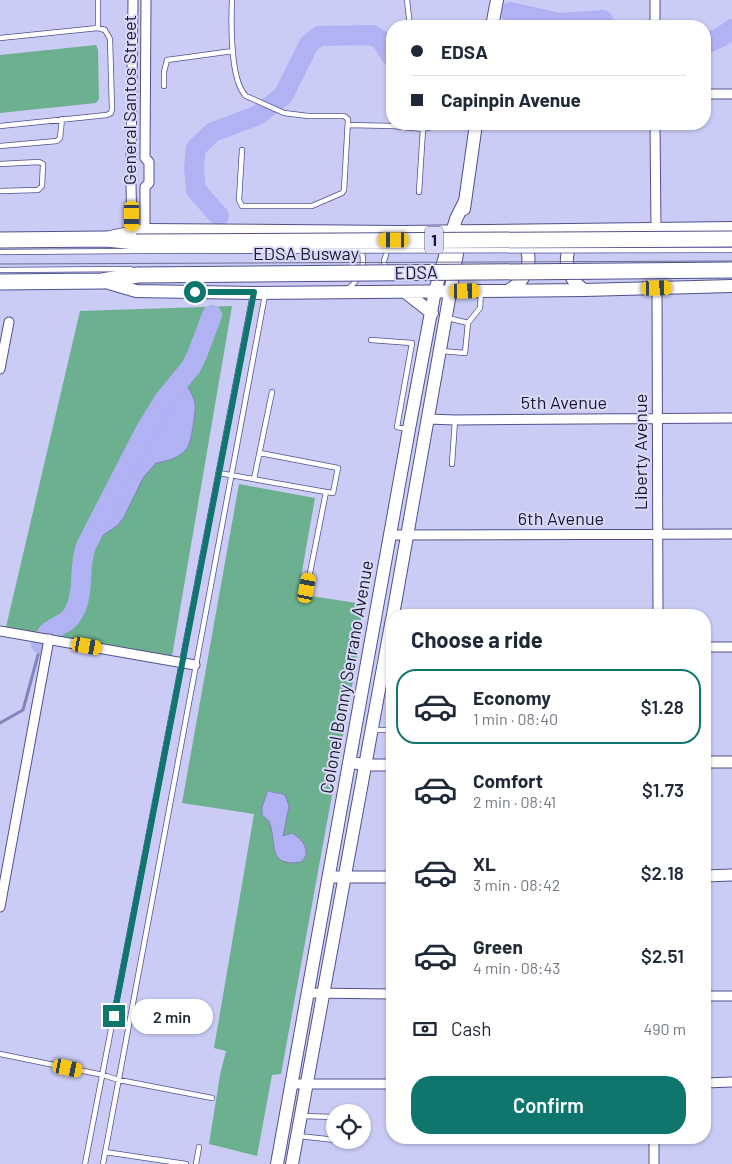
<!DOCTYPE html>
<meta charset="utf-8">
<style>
:root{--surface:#fff;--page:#f2f2f3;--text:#1f2937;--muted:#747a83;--line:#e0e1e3;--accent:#0f766e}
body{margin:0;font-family:Barlow,sans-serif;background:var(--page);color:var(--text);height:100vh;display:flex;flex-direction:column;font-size:19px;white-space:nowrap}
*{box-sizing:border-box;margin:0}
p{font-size:16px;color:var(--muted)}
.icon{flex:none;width:28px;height:28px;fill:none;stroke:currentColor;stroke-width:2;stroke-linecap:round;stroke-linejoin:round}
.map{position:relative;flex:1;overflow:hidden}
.panel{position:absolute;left:386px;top:609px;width:325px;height:535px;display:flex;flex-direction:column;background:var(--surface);border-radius:20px;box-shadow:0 1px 4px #0004}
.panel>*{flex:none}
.top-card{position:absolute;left:386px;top:20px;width:325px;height:110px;border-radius:20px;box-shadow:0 1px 4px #0004;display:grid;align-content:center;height:110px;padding:0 25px;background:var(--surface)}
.tools{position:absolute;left:326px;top:1104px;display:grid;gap:10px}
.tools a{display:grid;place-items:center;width:45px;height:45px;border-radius:50%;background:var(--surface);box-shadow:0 1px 4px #0004;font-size:25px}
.end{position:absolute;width:22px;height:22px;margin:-11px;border:6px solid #0f766e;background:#fff;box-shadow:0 0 0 2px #fff}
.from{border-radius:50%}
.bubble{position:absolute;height:35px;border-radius:18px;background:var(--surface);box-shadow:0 1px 4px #0004;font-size:16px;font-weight:600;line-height:35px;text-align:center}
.car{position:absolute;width:15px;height:30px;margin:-15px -8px;border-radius:6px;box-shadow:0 0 4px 1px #0007;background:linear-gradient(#f5c518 24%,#345 0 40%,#f5c518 0 76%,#345 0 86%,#f5c518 0)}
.top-card b{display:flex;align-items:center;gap:18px;height:48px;font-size:19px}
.top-card b+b{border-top:1px solid var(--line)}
.top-card i{width:12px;height:12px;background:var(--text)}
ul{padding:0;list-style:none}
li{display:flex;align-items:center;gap:15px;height:75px;margin:0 10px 8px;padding:0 15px;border:2px solid transparent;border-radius:20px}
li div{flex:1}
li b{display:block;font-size:19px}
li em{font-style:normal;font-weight:600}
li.current{border-color:var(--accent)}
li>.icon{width:45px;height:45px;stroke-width:1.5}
h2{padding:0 25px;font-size:22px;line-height:60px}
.pay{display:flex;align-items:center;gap:12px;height:55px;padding:0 25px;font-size:19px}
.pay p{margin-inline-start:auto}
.action{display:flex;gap:10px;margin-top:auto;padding:10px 25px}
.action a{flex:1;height:58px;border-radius:20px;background:var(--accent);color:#fff;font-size:20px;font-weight:600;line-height:58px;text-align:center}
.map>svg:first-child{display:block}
</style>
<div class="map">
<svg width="732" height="1164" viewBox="0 0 732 1164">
<rect width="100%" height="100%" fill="#caccf6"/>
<!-- green -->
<path fill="#6db08f" d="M96,45l2,5 1,49 -3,4 -96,10v-58z
M232,306l-60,350 -166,-29 74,-316z
M239,484l76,14 -17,96 65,10 -7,48 2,1 -77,421 -9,1 -15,81 -48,-12 11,-69 6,-24 -12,-3 40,-234 -72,-11z"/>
<!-- water -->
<path fill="#b0b2f3" stroke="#8384b9" d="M184,382c5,6 10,15 11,22 1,7 -4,38 -7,43 -8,11 -20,14 -32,16l-13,15 -19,39 -6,8 -28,19c13,-26 73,-156 94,-162z
M268,790c5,4 12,2 17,5l4,11 -6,30 9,-3c9,6 15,11 14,23l-5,6c-34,5 -24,-17 -31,-38 -1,-4 -5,-6 -8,-9v-8z"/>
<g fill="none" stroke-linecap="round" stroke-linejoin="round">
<!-- stream -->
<path stroke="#8384b9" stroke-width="3" d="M0,723l23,-13 18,-66"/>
<!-- river -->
<path stroke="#b0b2f3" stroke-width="20" d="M510,12l50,11 43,-3 2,6
M705,44l16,-7 11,-8
M219,216l-23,-26 -2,-22 2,-20 17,-16 45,-17 25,-19 26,-52 10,-8 53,-1 9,5 11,17
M41,644c2,-4 5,-10 9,-13 9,-7 18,-7 24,-19 11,-20 4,-45 12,-66l58,-113 20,-33 27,-33 6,-12 15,-40"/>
<!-- minor-tunnel -->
<path stroke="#a7a8cf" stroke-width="9" stroke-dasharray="9 4.5" stroke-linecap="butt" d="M131,163v21"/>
<defs>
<path id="service" d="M98,0v28
M232,0c-1,22 -2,81 14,96l38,17 24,3h36l4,3 -4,71 -2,3 -30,13h-70l-3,-6 3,-50
M407,0l3,26
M0,38l98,-10 7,2 5,9 2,70 -1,4 -4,2 -107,11
M164,86v-14l3,-12 66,-9
M348,125l45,1 30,3 -4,63
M423,129l11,-3 1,-2
M0,146l57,-5 3,-3 2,-19
M0,164l39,-2 4,2 -1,22 -4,4 -38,1
M0,252l137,-1
M385,269l-1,-8 4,-13
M0,270l131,-1
M349,288c12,-10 17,-24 12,-39
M448,318l20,5
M371,340l41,3 -15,84 10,2
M441,351l24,2 3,-30 12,-15 1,-16
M260,453l78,15 -5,25 -7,-1
M452,464l3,-44
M219,473l107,19 -19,96
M254,479l18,-87
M374,730h18
M0,1054l103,21 16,5 93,18
M301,1116l34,1
M299,1136l36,4
M336,1140h14
M105,1152l81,12
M85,1164l168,-870
M103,1164l162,-869
M196,1164l3,-17"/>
<path id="minor" d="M655,26v-26
M705,94h27
M655,124l1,106
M131,163l2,-163
M131,184l1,48
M145,230v-43l4,-4v-21l-4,-4 1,-158
M657,288l1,327
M0,369l9,-47
M427,419l28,1 277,-2
M391,535l341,-1
M0,631l195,34
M705,647h27
M0,907l49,-268
M309,993l83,1
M705,996h27
M705,1083l27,-1
M292,1084h100
M654,1164v-26"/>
<path id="tertiary" d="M349,762l17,3h26
M705,762h27
M705,876l27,-1
M329,877h63"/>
<path id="secondary" d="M492,26l5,-26
M464,209l12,-85
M110,237l35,-7 256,2 331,-4
M575,238c-14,18 -9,40 9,52
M102,281l34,10 117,2 331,-3 148,-4
M509,290c20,-11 26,-34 11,-52
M405,292l27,21
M393,615l68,-384
M277,1164l132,-735 26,-138 21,-72 9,-18
M292,1164l100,-545"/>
<path id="trunk" d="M0,240l106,-1 30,3
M0,282l102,-1 36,-6"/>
</defs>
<!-- service casing -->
<use href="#service" stroke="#51518e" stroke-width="6"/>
<!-- minor casing -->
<use href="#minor" stroke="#51518e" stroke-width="11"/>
<!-- tertiary casing -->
<use href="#tertiary" stroke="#51518e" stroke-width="13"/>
<!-- secondary casing -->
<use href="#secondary" stroke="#51518e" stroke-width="14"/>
<!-- trunk casing -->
<use href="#trunk" stroke="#51518e" stroke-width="17"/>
<!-- service -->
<use href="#service" stroke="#fff" stroke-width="4.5"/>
<!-- minor -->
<use href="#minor" stroke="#fff" stroke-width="9"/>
<!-- tertiary -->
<use href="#tertiary" stroke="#fff" stroke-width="11"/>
<!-- secondary -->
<use href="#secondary" stroke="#fff" stroke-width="12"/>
<!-- trunk -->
<use href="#trunk" stroke="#fff" stroke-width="15"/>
<!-- tram -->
<path stroke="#6e6f90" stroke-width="1" d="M0,264l732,-3"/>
<defs>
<path id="service-bridge" d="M137,251l595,-1"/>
<path id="trunk-bridge" d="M136,242l596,-3
M138,275l594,-5"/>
</defs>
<!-- service-bridge casing -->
<use href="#service-bridge" stroke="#51518e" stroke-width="6" stroke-linecap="butt"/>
<!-- trunk-bridge casing -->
<use href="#trunk-bridge" stroke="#51518e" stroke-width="17" stroke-linecap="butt"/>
<!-- service-bridge -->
<use href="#service-bridge" stroke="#fff" stroke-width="4.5"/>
<!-- trunk-bridge -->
<use href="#trunk-bridge" stroke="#fff" stroke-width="15"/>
</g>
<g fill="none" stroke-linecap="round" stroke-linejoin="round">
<!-- route -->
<path stroke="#0f766e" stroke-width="6" d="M114,1016l140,-724h-59"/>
</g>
<g text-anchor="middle" stroke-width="4" stroke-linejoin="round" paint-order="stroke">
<!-- shield labels -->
<rect fill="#d9daf7" stroke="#53526d" stroke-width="1" x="425" y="226.5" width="18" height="27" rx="4"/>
<g font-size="16" font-weight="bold" fill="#191832">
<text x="434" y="246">1</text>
</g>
<!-- street labels -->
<g font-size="18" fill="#191832" stroke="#d9daf7">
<text transform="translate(130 100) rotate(-90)" y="6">General Santos Street</text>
<text x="306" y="260">EDSA Busway</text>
<text transform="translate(416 273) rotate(-1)" y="6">EDSA</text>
<text x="564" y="409">5th Avenue</text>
<text transform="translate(641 452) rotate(-90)" y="6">Liberty Avenue</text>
<text x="561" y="525">6th Avenue</text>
<text transform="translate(347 677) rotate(-80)" y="6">Colonel Bonny Serrano Avenue</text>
</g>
</g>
</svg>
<div class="tools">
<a><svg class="icon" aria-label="locate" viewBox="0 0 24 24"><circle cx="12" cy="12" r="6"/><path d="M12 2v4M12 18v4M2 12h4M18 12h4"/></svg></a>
</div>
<i class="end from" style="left:195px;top:292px"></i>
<i class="end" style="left:114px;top:1016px"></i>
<div class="bubble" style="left:131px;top:999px;width:82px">2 min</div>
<i class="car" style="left:132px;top:216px;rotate:180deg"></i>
<i class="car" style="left:394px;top:240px;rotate:270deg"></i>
<i class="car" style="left:657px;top:288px;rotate:88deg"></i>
<i class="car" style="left:465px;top:291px;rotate:89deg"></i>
<i class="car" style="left:307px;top:588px;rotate:11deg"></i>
<i class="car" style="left:87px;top:646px;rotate:100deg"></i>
<i class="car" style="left:68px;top:1068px;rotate:102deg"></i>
<div class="top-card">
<b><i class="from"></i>EDSA</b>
<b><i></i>Capinpin Avenue</b>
</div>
<section class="panel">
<h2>Choose a ride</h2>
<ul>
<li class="current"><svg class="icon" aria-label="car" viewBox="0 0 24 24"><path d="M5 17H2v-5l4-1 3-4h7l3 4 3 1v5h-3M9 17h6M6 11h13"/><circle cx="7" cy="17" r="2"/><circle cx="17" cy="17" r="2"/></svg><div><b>Economy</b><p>1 min · 08:40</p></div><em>$1.28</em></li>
<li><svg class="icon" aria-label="car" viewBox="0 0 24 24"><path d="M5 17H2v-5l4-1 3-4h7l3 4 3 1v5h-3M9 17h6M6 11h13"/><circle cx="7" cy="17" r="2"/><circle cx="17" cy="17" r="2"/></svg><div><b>Comfort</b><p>2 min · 08:41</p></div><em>$1.73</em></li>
<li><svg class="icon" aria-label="car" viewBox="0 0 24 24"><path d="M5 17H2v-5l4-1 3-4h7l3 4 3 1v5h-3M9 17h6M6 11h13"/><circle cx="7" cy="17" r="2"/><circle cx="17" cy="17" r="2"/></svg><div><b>XL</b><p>3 min · 08:42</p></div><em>$2.18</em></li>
<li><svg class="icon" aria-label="car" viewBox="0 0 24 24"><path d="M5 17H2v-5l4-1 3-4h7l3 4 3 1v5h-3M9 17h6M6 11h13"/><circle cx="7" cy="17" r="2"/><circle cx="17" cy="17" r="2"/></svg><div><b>Green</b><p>4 min · 08:43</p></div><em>$2.51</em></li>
</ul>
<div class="pay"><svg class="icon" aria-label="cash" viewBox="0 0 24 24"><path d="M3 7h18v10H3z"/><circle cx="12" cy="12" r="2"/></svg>Cash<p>490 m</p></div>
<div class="action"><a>Confirm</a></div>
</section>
</div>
